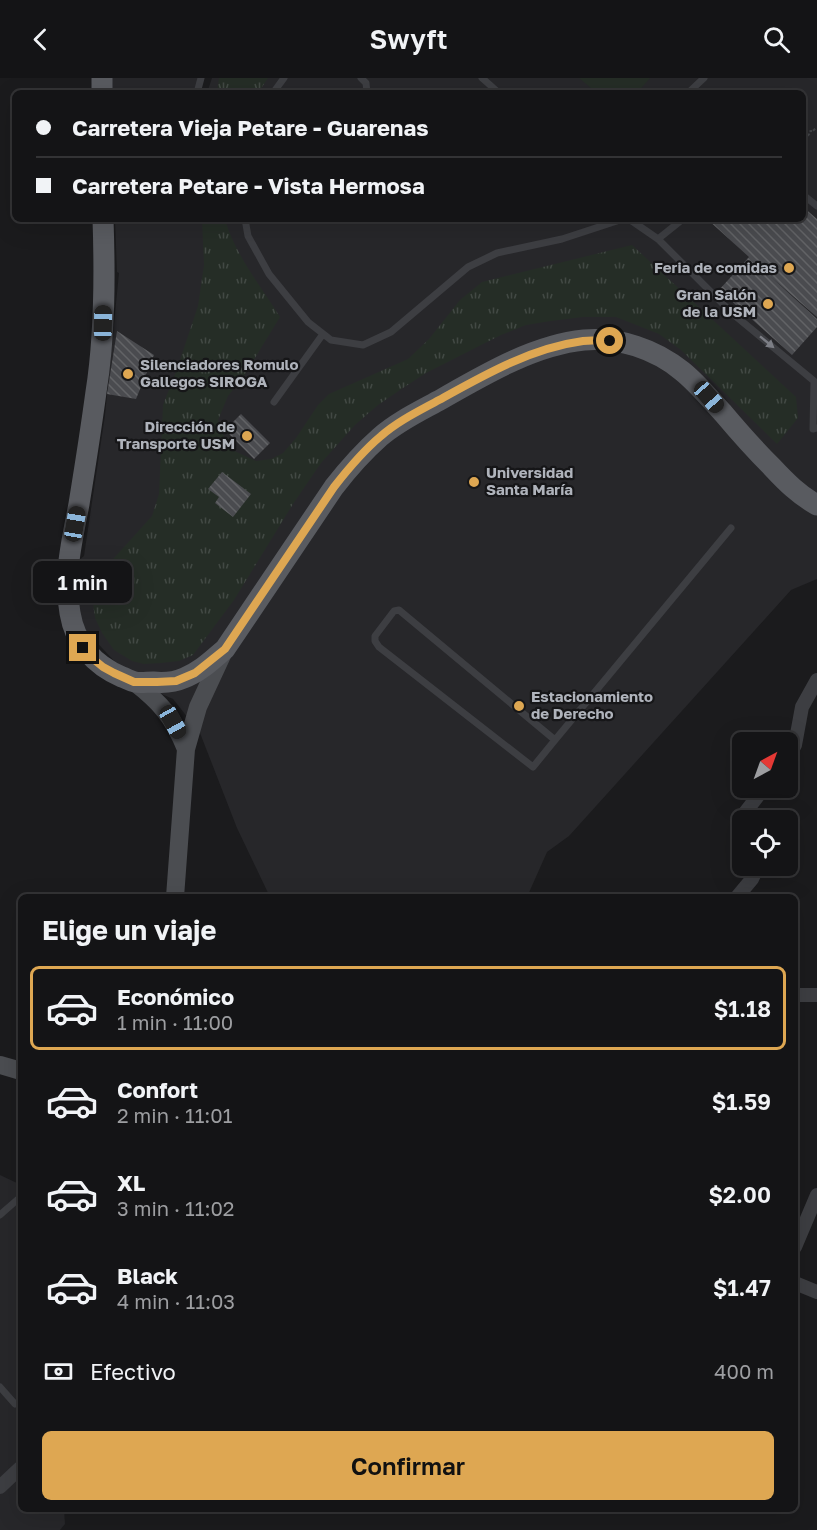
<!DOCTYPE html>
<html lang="es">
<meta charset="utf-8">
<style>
:root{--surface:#141416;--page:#1d1d1f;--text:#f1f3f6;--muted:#9d9ea1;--line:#333335;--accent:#dea752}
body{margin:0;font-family:"Golos Text",sans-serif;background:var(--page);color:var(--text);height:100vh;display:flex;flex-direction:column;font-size:22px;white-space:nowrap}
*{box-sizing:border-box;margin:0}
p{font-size:20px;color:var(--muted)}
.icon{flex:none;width:33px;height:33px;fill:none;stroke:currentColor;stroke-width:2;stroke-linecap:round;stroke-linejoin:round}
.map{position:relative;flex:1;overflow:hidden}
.sheet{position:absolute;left:18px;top:816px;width:780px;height:618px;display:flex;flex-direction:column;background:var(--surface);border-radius:9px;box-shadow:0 6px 24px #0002,0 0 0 2px var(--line)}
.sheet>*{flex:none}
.guide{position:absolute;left:12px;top:12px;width:794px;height:132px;border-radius:9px;box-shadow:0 6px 24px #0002,0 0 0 2px var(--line);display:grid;align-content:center;height:132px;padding:0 24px;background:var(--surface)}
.needle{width:39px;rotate:41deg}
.controls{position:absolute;left:732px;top:654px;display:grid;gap:12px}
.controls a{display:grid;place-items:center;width:66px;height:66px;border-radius:9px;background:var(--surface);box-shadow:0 6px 24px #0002,0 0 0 2px var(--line);font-size:30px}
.end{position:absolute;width:27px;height:27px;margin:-14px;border:8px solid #dea752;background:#111;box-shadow:0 0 0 3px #111}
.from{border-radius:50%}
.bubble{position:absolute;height:42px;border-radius:9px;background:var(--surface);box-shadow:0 6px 24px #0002,0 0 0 2px var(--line);font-size:20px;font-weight:600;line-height:42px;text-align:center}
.car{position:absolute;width:18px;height:36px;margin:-18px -9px;border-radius:8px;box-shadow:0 0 4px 2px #0007;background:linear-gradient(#222 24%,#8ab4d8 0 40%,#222 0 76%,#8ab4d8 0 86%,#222 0)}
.guide b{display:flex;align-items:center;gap:21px;height:57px;font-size:22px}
.guide b+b{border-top:2px solid var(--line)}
.guide i{width:15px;height:15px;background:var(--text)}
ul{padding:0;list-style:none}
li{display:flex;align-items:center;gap:18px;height:84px;margin:0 12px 9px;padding:0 12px;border:3px solid transparent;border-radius:9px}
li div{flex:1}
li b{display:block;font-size:22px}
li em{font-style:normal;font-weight:600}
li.selected{border-color:var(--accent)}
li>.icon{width:54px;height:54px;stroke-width:1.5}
h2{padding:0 24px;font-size:27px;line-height:72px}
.pay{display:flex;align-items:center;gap:15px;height:66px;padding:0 24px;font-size:22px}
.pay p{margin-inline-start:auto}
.cta{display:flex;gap:12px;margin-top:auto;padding:12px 24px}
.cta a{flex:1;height:69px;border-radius:9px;background:var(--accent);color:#111;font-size:24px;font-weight:600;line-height:69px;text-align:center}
header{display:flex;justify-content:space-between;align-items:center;height:78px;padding:0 24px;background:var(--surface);font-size:27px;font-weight:600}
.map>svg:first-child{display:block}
</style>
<header><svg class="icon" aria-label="back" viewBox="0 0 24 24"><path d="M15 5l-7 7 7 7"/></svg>Swyft<svg class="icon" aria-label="search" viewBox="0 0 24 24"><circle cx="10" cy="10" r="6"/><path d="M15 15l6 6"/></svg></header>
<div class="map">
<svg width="817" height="1452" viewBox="0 0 817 1452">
<defs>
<pattern id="grass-tufts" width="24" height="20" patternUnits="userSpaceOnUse" patternTransform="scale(1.5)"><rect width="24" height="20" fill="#252d26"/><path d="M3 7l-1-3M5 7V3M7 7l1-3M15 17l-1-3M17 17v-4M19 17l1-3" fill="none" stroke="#424944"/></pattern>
<pattern id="building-back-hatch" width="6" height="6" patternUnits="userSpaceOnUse" patternTransform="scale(1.5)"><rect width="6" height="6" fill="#4a4b4f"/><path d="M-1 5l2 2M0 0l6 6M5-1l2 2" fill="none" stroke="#626366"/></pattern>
</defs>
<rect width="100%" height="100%" fill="#1b1b1d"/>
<!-- built -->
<path fill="#27272a" d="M111,0h92l-4,15h-88z
M212,0h605v501l-26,11 -222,246 -22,16 -20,45h-257l-33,-69 -37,-95 -27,-34 -39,-17 -47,-50 -11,-20 2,-51 6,-5 21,-141 14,-142 -2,-1 -2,-53h687v-126h-595z
M0,1097l19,9 2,2v323h43l1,15 -5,6h-60z"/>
<!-- grass -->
<path fill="url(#grass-tufts)" d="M219,0h49l-10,15h-41z
M202,141h23c9,34 37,69 55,98l-36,59 -16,20 -10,24 10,28 28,13 15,-2 12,-6 13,-15 22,-33 11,-11 79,-35 21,-20 31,-39 22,-18 150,-37 164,152 2,21 -21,26 -96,-94 -22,-16 -43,-17h-33l-32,4 -25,4 -25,10 -75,38 -23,15 -25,17 -23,20 -34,38 -28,41 -59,96 -41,55 -14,6 -18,2 -17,1 -12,-3 -18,-11 -12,-17 -7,-15 -3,-22 4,-18 56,-62 7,-22 4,-89 14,-36 21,-63 6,-41z"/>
<!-- pitch -->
<path fill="#252d26" d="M579,0h71l-13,15h-40z"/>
<!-- building -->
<path fill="url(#building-back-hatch)" d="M802,128l15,13v98l-47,-41 47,43v8l-25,28 -73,-65 30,-33 -42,-38h95z
M117,253l37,24 -18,44 -29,-5z
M241,336l29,29 -16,16 -29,-29z
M222,394l29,22 -18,23 -18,-14 4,-6 -11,-8z"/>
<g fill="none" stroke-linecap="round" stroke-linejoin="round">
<!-- path -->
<path stroke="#434548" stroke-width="2" stroke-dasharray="3 4.5" stroke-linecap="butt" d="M802,54l10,-1
M802,63l15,-14"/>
<!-- service -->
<path stroke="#3d3e42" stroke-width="7" d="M361,0l5,5 1,10
M482,0l17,15
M197,15l4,-15
M273,15l11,-15
M688,15l16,-15
M802,116l15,12
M245,141l3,17 21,38 39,48 23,18 32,5 28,-13 77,-65 29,-14 65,-14 61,-20
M629,141l29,20 75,75 81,67 -1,48 4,-1
M658,161l25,-20
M274,324l49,-68
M555,662l-156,-130 -5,1 -19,25v5l4,6 154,120 22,-27 176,-212
M0,1137l17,-15
M0,1309l15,17"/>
<!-- minor -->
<path stroke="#3d3e42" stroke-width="14" d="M788,680l7,-13 7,-38 15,-27
M743,742l1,-6 20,-26
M737,819l15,-18 6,-13
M795,917h22
M795,1169l22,-52
M795,1205l22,9
M0,1409l20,-19"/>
<!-- secondary -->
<path stroke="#4b4d51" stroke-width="18" d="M134,604c27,21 39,35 52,67
M175,819l11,-148 12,-42 26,-56
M0,987l21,6"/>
<!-- primary -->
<path stroke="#595b60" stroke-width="21" d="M102,0v15
M103,141c2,58 2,116 -7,173 -5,37 -11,75 -17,112 -7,37 -16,72 -9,109 5,30 24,52 52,64 4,1 8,4 13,5 5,1 12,0 18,0 10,1 22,0 31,-4 16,-6 28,-18 41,-29l109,-162c14,-18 29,-35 46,-50 17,-15 38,-25 58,-36 44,-25 95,-56 146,-61 35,-3 71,9 98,31 15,12 28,28 41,42 16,19 32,37 49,54 14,15 27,28 45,38"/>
</g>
<!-- one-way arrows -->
<defs><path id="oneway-solid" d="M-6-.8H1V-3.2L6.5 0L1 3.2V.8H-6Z" transform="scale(1.5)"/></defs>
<use fill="#7c7e85" href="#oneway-solid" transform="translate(767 264) rotate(39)"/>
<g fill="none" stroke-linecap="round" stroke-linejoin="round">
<!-- route -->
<path stroke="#dea752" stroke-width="8" d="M83,570l9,10 11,9 11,6 20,9h23l19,-1 19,-8 30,-24 109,-162c14,-18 29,-36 47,-51 17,-15 38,-25 58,-36 45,-25 92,-52 144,-59 9,-1 18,0 27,0"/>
</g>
<!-- markers -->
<g fill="#dea752" stroke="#161618" stroke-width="2">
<circle cx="789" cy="190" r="6"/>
<circle cx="768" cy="226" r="6"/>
<circle cx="128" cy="296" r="6"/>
<circle cx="247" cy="358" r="6"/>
<circle cx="474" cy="404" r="6"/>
<circle cx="519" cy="628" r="6"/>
</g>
<g text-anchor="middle" stroke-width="4.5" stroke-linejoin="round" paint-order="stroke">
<!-- poi labels -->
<g font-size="15" font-weight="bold" fill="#afb3bb" stroke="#161618" text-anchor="end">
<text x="777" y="195">Feria de comidas</text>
<text x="756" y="222">Gran Salón<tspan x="756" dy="17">de la USM</tspan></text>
<text x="140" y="292" text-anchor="start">Silenciadores Romulo<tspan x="140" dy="17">Gallegos SIROGA</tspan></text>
<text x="235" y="354">Dirección de<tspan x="235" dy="17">Transporte USM</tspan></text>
<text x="486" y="400" text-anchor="start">Universidad<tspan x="486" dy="17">Santa María</tspan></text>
<text x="531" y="624" text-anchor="start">Estacionamiento<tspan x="531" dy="17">de Derecho</tspan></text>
</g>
</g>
</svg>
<div class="controls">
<a><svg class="needle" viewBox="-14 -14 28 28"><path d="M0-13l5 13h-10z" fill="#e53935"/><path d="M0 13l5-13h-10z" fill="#9d9ea1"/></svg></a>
<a><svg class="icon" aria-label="locate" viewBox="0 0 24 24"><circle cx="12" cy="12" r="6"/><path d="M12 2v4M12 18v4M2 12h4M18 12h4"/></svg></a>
</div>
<i class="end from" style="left:610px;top:263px"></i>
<i class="end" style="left:83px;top:570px"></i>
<div class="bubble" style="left:33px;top:483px;width:99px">1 min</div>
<i class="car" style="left:103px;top:245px;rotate:1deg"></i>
<i class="car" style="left:709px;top:319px;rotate:139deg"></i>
<i class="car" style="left:75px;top:446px;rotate:10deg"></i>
<i class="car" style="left:173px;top:644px;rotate:151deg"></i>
<div class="guide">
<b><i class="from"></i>Carretera Vieja Petare - Guarenas</b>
<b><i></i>Carretera Petare - Vista Hermosa</b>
</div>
<section class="sheet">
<h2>Elige un viaje</h2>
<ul>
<li class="selected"><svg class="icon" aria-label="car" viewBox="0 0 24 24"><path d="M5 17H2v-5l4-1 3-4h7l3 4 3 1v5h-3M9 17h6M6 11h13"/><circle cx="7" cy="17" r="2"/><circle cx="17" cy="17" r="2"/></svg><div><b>Económico</b><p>1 min · 11:00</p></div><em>$1.18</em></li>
<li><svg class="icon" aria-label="car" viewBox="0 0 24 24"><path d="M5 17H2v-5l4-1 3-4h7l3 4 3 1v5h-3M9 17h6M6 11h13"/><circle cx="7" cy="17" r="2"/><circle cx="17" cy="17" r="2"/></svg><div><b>Confort</b><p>2 min · 11:01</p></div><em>$1.59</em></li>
<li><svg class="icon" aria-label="car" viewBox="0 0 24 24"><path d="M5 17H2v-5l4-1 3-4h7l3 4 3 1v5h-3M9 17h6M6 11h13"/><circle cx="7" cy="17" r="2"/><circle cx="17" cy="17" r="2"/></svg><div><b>XL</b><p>3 min · 11:02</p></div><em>$2.00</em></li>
<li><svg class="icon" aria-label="car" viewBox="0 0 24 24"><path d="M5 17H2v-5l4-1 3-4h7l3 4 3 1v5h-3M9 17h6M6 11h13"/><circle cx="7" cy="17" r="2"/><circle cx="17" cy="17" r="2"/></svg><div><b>Black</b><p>4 min · 11:03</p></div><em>$1.47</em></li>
</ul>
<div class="pay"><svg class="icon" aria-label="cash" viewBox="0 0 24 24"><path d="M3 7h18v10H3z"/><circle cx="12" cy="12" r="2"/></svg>Efectivo<p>400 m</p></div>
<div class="cta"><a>Confirmar</a></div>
</section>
</div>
